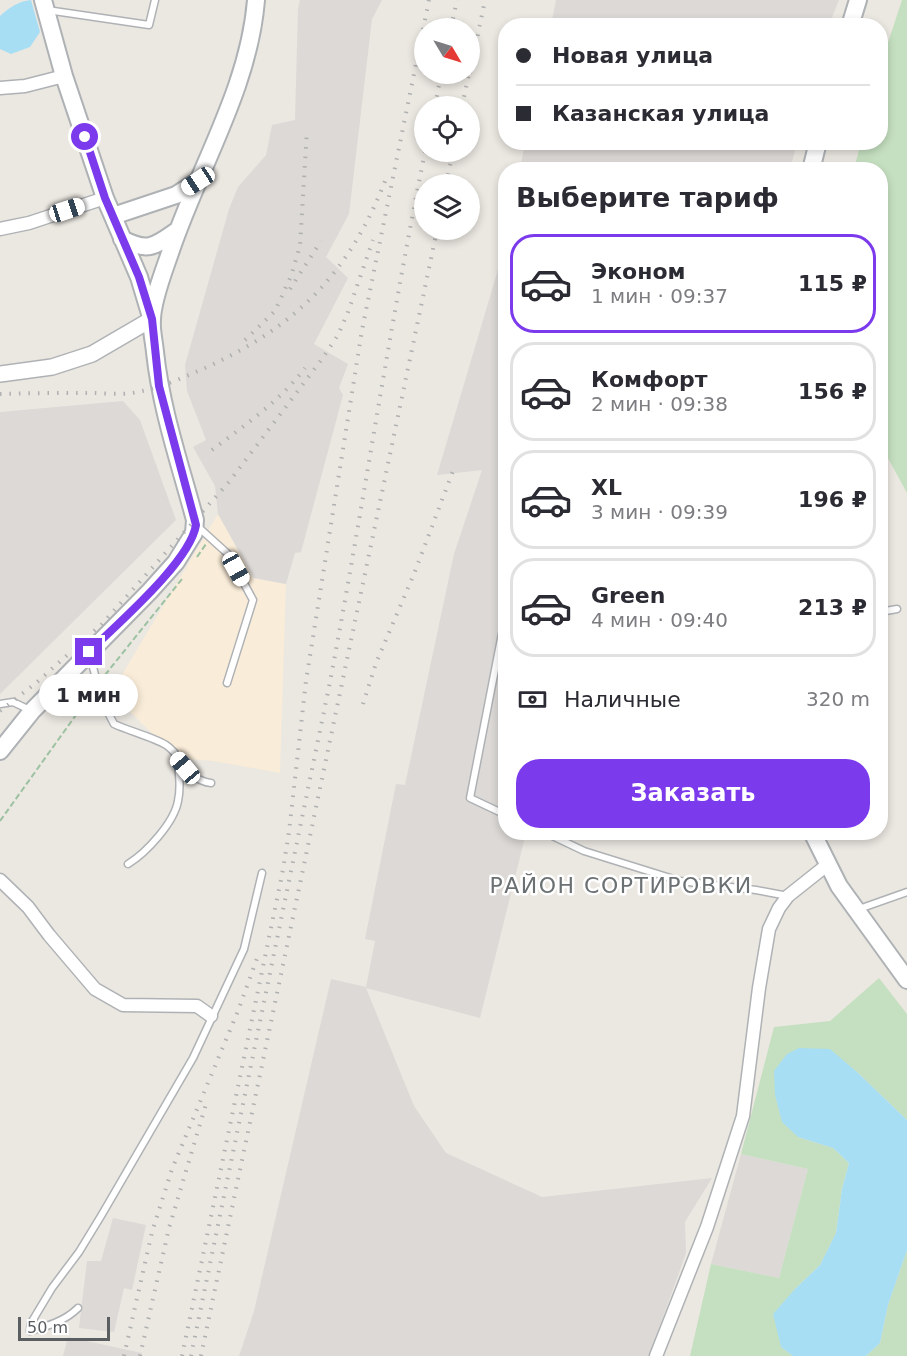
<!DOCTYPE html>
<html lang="ru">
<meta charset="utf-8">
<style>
:root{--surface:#fff;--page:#f2f2f3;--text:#2b2b33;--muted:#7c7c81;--line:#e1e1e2;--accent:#7c3aed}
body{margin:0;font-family:"DejaVu Sans",sans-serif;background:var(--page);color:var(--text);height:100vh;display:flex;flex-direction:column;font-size:22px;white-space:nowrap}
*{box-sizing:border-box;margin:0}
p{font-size:20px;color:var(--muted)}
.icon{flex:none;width:33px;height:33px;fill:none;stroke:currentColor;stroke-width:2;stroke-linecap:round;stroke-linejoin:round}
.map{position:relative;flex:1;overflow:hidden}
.details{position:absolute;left:498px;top:162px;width:390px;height:678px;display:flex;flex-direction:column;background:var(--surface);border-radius:24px;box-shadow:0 3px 9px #0003}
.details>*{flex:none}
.banner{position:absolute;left:498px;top:18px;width:390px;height:132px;border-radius:24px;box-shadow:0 3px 9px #0003;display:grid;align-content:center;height:132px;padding:0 18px;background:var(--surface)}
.needle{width:39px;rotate:128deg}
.fabs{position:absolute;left:414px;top:18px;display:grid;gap:12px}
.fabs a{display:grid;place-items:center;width:66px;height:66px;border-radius:50%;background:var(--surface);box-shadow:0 3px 9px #0003;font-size:30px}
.scale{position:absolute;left:18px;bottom:15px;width:92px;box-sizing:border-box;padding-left:6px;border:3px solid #5a5e60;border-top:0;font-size:16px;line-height:21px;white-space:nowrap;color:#5a5e60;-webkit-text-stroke:4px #fff;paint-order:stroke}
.end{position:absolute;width:27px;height:27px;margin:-14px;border:8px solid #7c3aed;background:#fff;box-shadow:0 0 0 3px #fff}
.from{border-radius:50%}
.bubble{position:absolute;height:42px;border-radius:21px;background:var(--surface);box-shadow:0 3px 9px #0003;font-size:20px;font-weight:800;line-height:42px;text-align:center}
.car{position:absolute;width:18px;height:36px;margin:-18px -9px;border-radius:8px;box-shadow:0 0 4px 2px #0007;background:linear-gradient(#fff 24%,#345 0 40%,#fff 0 76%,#345 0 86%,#fff 0)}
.banner b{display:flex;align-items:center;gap:21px;height:57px;font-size:22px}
.banner b+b{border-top:2px solid var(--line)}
.banner i{width:15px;height:15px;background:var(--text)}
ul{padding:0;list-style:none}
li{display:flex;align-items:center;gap:18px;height:99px;margin:0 12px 9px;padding:0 6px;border:3px solid var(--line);border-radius:24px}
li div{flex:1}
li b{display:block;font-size:22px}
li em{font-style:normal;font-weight:800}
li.current{border-color:var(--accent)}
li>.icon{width:54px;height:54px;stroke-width:1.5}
h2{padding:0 18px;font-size:27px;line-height:72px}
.pay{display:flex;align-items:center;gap:15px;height:66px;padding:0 18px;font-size:22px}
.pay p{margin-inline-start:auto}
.primary-button{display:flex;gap:12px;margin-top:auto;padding:12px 18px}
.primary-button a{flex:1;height:69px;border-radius:24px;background:var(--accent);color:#fff;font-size:24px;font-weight:800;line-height:69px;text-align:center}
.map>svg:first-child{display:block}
</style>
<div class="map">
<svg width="907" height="1356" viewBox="0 0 907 1356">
<rect width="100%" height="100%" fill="#ebe7e1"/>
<!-- commercial -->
<path fill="#f9ecd8" d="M218,514l35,64 33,6 -6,189 -67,-12 -36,-3 -66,-65z"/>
<!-- industrial -->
<path fill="#dcd9d6" d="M300,0h82l-10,19 -23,195 -23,43 22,21 -34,66 34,20 -9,24 4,7 -42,157 -6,1 -9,31 -32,-6 -36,-64 -3,-28 -22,-39 13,-7 -19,-49 -2,-26 44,-156 9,-22 28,-32 6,-30 23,-5 3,-111z
M556,0h283l-10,25h-278z
M525,143v-1l272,1 -7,26h-270z
M505,234l1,598 20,1 -46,185 -114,-30 48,118 32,47 96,44 170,-19 -27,44 1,31 -37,103h-410l15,-45 77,-332 35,8 9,-46 -10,-2 31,-155 9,1 49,-231 28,-84 -45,5 60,-202z
M123,401l17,19 36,100 -176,174v-282z
M741,1154l67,15 -29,109 -68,-14z
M113,1218l33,7 -14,65 -8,-2 -10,44 -35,-4 8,-67h14z
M68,1337l74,16 -1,3h-78z"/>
<!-- green -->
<path fill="#c5e0c0" d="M902,0h5v493l-24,-44 -2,-1 -1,-278 -26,-1 7,-26 19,-1 1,-78z
M879,978l28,36v106l-50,-48 -59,65 35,11 16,15 -7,26 -6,44 -16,32 -25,24 -14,58 12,9h-103l21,-92 68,14 29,-109 -67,-15 33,-127 56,-6z
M907,1250v106h-41l14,-13 8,-38z"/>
<!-- water -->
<path fill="#a8def4" d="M31,0l9,32 -10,15 -19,7 -11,-5v-33c9,-8 18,-15 31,-16z
M799,1048l31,1 27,23 50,48v130l-19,55 -8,38 -14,13h-73l-12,-9 -8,-33 22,-25 25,-24 16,-32 6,-44 7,-26 -16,-15 -35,-11 -16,-15 -7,-27 -1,-24 13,-17z"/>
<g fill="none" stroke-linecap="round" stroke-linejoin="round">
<defs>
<path id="service" d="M47,10l102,15 6,-25
M196,525l32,29 25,46 -26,83
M880,612l17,-3
M506,613l-36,185 36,17
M90,656l12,45 12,23c15,7 39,13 52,21 17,11 22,36 45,38
M0,704l13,-2 19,9
M544,832l40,19 96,30 76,9 32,6
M128,864c18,-11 46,-41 50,-63 3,-14 1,-28 -1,-43
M859,909l48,-17
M78,1308c-13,13 -30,18 -48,23l1,-8 21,-35 27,-36 22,-36 92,-158 51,-109 18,-76"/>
<path id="minor" d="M0,88l25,-2 39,-10
M0,229l29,-6 76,-25
M0,880l28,27 21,28 46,54 28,16 74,1 14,10
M656,1356l51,-129 36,-111 16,-128 10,-59 10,-21 9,-12 39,-31"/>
<path id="tertiary" d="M0,374l52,-7 40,-13 60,-35"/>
<path id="secondary" d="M43,0l21,76 41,122 34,79 12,40
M850,26l8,-26
M811,170l7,-28
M113,216l63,-21 22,-14
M122,239c27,14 33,7 56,-9
M0,751l32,-40 118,-120 26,-29 18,-29 1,-13c-15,-56 -34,-111 -40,-168 -1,-11 -4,-22 -3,-32 0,-20 13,-52 19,-70 28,-83 78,-162 85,-250
M812,832l27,54 68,94"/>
</defs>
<!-- service casing -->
<use href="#service" stroke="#afb2b5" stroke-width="9"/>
<!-- minor casing -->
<use href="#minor" stroke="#afb2b5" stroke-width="15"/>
<!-- tertiary casing -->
<use href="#tertiary" stroke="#afb2b5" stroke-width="18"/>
<!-- secondary casing -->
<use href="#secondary" stroke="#aeb2b5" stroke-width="20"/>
<!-- path -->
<path stroke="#9cc2a1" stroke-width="2" stroke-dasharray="6 3" stroke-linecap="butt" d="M197,557l9,-13
M105,675l77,-96
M0,821l91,-127"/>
<!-- service -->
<use href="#service" stroke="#fff" stroke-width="6"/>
<!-- minor -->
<use href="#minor" stroke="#fff" stroke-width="12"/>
<!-- tertiary -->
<use href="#tertiary" stroke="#fff" stroke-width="15"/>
<!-- secondary -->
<use href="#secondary" stroke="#fff" stroke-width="16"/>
<!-- rail -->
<path stroke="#afb0b0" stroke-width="4" stroke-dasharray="1.5 8" stroke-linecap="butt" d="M451,28l6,-28
M470,73l15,-73
M435,106l6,-32
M462,106l7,-32
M446,184l7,-32
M290,289l31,-48
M245,340l30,-29 16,-35 9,-30 7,-116
M0,394c30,-1 61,-1 91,-1 13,0 28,2 41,0 26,-4 50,-15 73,-25 93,-42 146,-97 182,-192
M212,450c33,-25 68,-49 93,-82
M363,704l13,-41 38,-89 39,-103
M0,711l36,-28 66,-59 127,-142 93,-123 16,-24 10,-23 25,-72
M124,1356l28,-124 20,-63 66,-158 21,-58
M140,1356l29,-128 37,-124
M182,1356l100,-481 7,-43 17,-151 56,-351 67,-330
M191,1356l138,-669c34,-178 60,-358 96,-535
M201,1356l236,-1126"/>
</g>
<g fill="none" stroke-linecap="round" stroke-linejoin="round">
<!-- route -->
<path stroke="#7c3aed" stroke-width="8" d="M85,137l20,61 34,79 13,42 7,67 37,139c-6,37 -79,99 -107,127"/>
</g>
<g text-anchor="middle" stroke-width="5" stroke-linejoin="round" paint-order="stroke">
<!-- neighbourhood labels -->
<g font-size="22" letter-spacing="1.5" fill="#6b7072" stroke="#fff">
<text x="621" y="893">РАЙОН СОРТИРОВКИ</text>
</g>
</g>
</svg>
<div class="fabs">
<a><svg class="needle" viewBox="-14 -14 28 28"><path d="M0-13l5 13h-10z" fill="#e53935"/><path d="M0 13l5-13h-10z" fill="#7c7c81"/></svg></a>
<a><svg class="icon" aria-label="locate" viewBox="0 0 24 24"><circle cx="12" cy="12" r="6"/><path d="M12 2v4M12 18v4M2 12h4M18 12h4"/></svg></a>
<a><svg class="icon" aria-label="layers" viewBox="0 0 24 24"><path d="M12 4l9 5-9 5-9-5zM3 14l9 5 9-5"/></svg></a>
</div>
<div class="scale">50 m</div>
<i class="end from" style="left:85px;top:137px"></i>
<i class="end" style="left:89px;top:652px"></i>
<div class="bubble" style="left:39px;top:674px;width:99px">1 мин</div>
<i class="car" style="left:198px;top:181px;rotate:237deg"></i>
<i class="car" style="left:67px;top:210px;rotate:72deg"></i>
<i class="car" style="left:236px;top:569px;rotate:151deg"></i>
<i class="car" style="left:185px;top:768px;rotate:320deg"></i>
<div class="banner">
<b><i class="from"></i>Новая улица</b>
<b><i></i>Казанская улица</b>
</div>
<section class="details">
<h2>Выберите тариф</h2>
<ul>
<li class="current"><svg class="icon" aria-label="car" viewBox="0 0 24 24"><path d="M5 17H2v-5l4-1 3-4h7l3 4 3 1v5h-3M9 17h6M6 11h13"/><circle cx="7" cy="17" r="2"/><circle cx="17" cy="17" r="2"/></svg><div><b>Эконом</b><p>1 мин · 09:37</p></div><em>115 ₽</em></li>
<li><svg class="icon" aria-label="car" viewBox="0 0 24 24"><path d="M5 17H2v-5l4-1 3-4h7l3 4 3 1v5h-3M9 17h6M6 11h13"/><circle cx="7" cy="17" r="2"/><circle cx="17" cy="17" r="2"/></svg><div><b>Комфорт</b><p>2 мин · 09:38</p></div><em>156 ₽</em></li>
<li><svg class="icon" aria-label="car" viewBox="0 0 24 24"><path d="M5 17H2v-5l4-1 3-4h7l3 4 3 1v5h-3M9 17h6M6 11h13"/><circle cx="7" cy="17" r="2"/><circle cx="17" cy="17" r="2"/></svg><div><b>XL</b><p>3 мин · 09:39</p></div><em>196 ₽</em></li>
<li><svg class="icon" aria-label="car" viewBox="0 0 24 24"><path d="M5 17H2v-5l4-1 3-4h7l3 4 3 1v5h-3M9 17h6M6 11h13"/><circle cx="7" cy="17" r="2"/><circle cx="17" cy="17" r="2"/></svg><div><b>Green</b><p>4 мин · 09:40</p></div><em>213 ₽</em></li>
</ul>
<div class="pay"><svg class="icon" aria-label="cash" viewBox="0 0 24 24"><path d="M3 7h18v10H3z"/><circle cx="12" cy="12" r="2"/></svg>Наличные<p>320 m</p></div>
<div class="primary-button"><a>Заказать</a></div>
</section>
</div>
